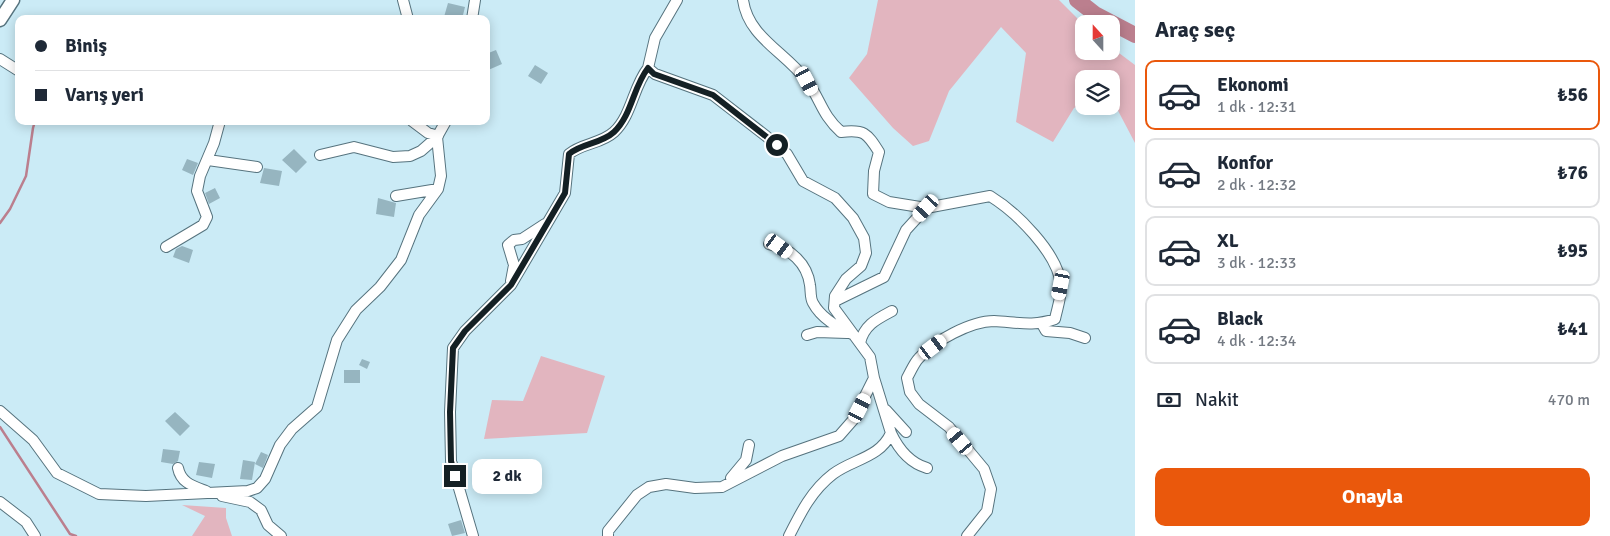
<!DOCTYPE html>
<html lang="tr">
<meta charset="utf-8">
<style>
:root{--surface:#fff;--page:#f6f6f7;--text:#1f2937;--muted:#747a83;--line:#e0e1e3;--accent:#ea580c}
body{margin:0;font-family:Signika,sans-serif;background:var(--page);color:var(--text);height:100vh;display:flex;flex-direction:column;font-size:19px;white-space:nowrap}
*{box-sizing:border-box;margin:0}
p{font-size:16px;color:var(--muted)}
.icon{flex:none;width:28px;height:28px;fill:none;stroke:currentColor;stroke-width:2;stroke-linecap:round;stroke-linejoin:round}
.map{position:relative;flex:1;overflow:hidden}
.details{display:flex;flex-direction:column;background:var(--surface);width:475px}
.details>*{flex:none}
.top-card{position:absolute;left:15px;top:15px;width:475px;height:110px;border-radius:10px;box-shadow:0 2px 12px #0003;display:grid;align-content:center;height:110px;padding:0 20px;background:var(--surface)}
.needle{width:32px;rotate:339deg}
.controls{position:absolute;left:1075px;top:15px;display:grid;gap:10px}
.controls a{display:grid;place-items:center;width:45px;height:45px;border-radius:10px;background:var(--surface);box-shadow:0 2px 12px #0003;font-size:25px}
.end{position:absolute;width:22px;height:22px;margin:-11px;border:6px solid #142024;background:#fff;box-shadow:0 0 0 2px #fff}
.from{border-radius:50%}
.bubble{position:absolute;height:35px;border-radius:10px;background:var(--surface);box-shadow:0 2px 12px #0003;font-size:16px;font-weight:700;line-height:35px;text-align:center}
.car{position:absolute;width:15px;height:30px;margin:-15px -8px;border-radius:6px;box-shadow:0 0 4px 1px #0007;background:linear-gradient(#fff 24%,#345 0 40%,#fff 0 76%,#345 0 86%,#fff 0)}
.top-card b{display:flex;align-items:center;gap:18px;height:48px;font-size:19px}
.top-card b+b{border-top:1px solid var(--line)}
.top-card i{width:12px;height:12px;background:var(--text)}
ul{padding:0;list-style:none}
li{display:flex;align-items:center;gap:15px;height:70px;margin:0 10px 8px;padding:0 10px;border:2px solid var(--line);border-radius:10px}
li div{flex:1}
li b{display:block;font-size:19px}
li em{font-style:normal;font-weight:700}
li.active{border-color:var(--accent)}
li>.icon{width:45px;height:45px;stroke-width:1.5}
h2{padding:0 20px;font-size:22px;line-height:60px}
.pay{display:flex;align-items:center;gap:12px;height:55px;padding:0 20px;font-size:19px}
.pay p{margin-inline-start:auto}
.primary-button{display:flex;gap:10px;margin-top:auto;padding:10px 20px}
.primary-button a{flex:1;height:58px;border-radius:10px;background:var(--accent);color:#fff;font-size:20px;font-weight:700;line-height:58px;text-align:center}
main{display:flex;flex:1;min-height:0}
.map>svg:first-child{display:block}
</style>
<main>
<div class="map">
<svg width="1135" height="536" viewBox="0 0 1135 536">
<rect width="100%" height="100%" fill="#cbebf6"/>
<!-- green -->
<path fill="#e2b5bf" d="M878,0h181l25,25v26h27v-4l24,18v78l-21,-40h-3v-24h-27v24l-10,5 -21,34 -37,-20 10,-69 -25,-26 -52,64 -20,50 -16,5 -20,-18 -44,-50 18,-24z
M541,356l64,20 -18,57 -103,6 8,-39 31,1z
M182,505l44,3v10l6,18h-40l13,-20z"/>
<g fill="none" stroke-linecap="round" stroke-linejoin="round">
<!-- stream -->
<path stroke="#bb7f8e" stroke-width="2.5" d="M0,223l10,-14 16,-33 7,-48 2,-7
M0,427l70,107 6,2"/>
<!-- river -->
<path stroke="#bb7f8e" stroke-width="16" d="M1077,0l18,14 40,21"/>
</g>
<!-- building -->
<path fill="#96b5c0" d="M448,3l17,4 -3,12 -18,-2z
M496,50l6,14 -16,7v-17z
M535,65l13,8 -7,11 -13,-8z
M294,149l13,13 -11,11 -14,-13z
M187,159l11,4 -5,12 -11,-5z
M264,168l18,3 -3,15 -19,-3z
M215,188l5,10 -11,6 -4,-11z
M378,198l18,5 -2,14 -18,-3z
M182,246l11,4 -4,13 -16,-6 3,-8z
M362,359l8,3 -3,7 -8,-4z
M344,370h16v13h-16z
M175,412l15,14 -10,10 -15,-15z
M163,449l17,2 -2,10 -5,3 -12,-2z
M261,452l7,3 -5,13 -8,-4z
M243,460l12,2 -3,18 -12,-1z
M199,462l16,2 -3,14 -16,-3z
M461,520l4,13 -13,3 -4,-12z"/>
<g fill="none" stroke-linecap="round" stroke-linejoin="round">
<defs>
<path id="minor" d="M403,0l5,19
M743,0c5,37 42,52 63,80 15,19 15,34 35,52 23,-3 26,1 38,20l-5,19 -1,23 16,8 37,6
M472,19l3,-19
M0,59l19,12
M412,121l16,12 10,3
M320,155l34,-8 39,10 17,-1 11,-5 16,-14
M208,160l49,7
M396,196l42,-7
M769,244c21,4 38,19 41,41 1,6 0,13 3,18 8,15 24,24 39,31
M166,247l37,-22 4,-8 -10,-26 3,-15 14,-33 6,-22
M511,281l3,-16 -6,-20 6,-5 8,-1 23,-15
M835,301l49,-24 22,-47 20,-22 64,-12c26,16 68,57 71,89 1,10 -4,24 -6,34 -22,8 -39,3 -61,2 -23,0 -60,20 -75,37 -5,5 -8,13 -12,20l3,14 9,12 30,23 35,42 7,20 -4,22 -20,25
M1042,324l4,7 24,2 15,5
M807,335l10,-3 30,1
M860,343c4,-18 17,-24 32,-32
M886,410l20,22
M0,411l33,29 24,33 42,21 47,2 102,-5 9,-3 8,-9 15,-34 12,-16 25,-22 20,-67 19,-30 24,-23 21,-27 18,-45 19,-26 3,-13 -4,-39 9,-16
M891,433c7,15 19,30 36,35
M178,468c3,15 15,18 28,23
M731,478l15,-18 3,-15
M222,496l28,6 11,8 7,15 13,11
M0,502l26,20 9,14
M473,536l-22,-75 -1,-49 3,-64 12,-17 46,-46 54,-92 4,-39c13,-11 32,-10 45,-22 18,-17 19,-45 34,-64
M608,536v-5l29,-36 12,-8 17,-3 29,4 27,-1 60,-31 57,-20 14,-16 21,-42 -4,-21 -36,-49 1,-12 11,-17 15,-13 5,-13 -2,-15 -11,-20 -18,-20 -32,-17 -16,-27 -21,-18 -53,-41 -58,-21 -7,-6 7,-30 22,-38
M789,536c12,-24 23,-46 44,-62 20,-15 47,-16 58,-41l-17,-55"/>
<path id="tertiary" d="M0,20l13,-20"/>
</defs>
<!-- minor casing -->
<use href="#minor" stroke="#56737e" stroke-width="12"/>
<!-- tertiary casing -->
<use href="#tertiary" stroke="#56737e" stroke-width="15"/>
<!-- minor -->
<use href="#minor" stroke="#fff" stroke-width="10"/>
<!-- tertiary -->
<use href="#tertiary" stroke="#fff" stroke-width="12"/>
</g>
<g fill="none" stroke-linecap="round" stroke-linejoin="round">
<!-- route -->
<path stroke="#142024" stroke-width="6" d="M455,476l-4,-15 -1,-49 3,-64 12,-17 46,-46 54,-92 4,-39c13,-11 32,-10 45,-22 18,-17 19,-45 34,-64l6,6 59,21 64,50"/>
</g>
</svg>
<div class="controls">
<a><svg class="needle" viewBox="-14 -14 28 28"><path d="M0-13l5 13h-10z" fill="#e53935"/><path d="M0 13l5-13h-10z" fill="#747a83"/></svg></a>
<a><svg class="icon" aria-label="layers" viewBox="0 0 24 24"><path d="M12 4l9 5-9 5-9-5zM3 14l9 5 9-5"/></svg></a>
</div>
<i class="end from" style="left:777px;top:145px"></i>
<i class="end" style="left:455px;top:476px"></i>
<div class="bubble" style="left:472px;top:459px;width:70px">2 dk</div>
<i class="car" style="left:807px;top:81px;rotate:152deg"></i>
<i class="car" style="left:926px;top:208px;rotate:222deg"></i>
<i class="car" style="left:779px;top:246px;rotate:126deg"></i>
<i class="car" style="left:1061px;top:285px;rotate:191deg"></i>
<i class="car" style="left:933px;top:347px;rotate:53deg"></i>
<i class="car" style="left:860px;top:408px;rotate:27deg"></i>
<i class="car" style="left:960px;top:441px;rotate:320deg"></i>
<div class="top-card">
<b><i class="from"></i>Biniş</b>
<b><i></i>Varış yeri</b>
</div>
</div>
<section class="details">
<h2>Araç seç</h2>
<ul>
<li class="active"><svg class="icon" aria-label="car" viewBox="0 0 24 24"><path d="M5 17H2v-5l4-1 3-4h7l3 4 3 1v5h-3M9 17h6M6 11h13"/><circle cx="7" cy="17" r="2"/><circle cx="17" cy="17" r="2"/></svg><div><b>Ekonomi</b><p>1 dk · 12:31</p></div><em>₺56</em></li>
<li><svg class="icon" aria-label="car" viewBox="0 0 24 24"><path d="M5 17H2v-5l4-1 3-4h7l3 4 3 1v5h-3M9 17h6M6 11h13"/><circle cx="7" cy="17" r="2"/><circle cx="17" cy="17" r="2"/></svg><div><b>Konfor</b><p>2 dk · 12:32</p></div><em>₺76</em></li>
<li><svg class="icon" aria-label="car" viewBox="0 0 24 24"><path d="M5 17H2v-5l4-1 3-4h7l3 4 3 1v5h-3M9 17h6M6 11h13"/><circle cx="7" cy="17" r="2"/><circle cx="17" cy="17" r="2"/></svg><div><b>XL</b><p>3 dk · 12:33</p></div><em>₺95</em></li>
<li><svg class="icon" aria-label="car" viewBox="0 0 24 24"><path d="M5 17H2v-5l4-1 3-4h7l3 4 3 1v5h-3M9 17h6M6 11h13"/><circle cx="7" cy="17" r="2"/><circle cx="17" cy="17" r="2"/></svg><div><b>Black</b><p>4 dk · 12:34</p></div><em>₺41</em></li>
</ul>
<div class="pay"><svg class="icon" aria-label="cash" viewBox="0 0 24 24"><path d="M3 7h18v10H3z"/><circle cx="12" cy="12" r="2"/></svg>Nakit<p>470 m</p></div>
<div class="primary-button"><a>Onayla</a></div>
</section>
</main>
